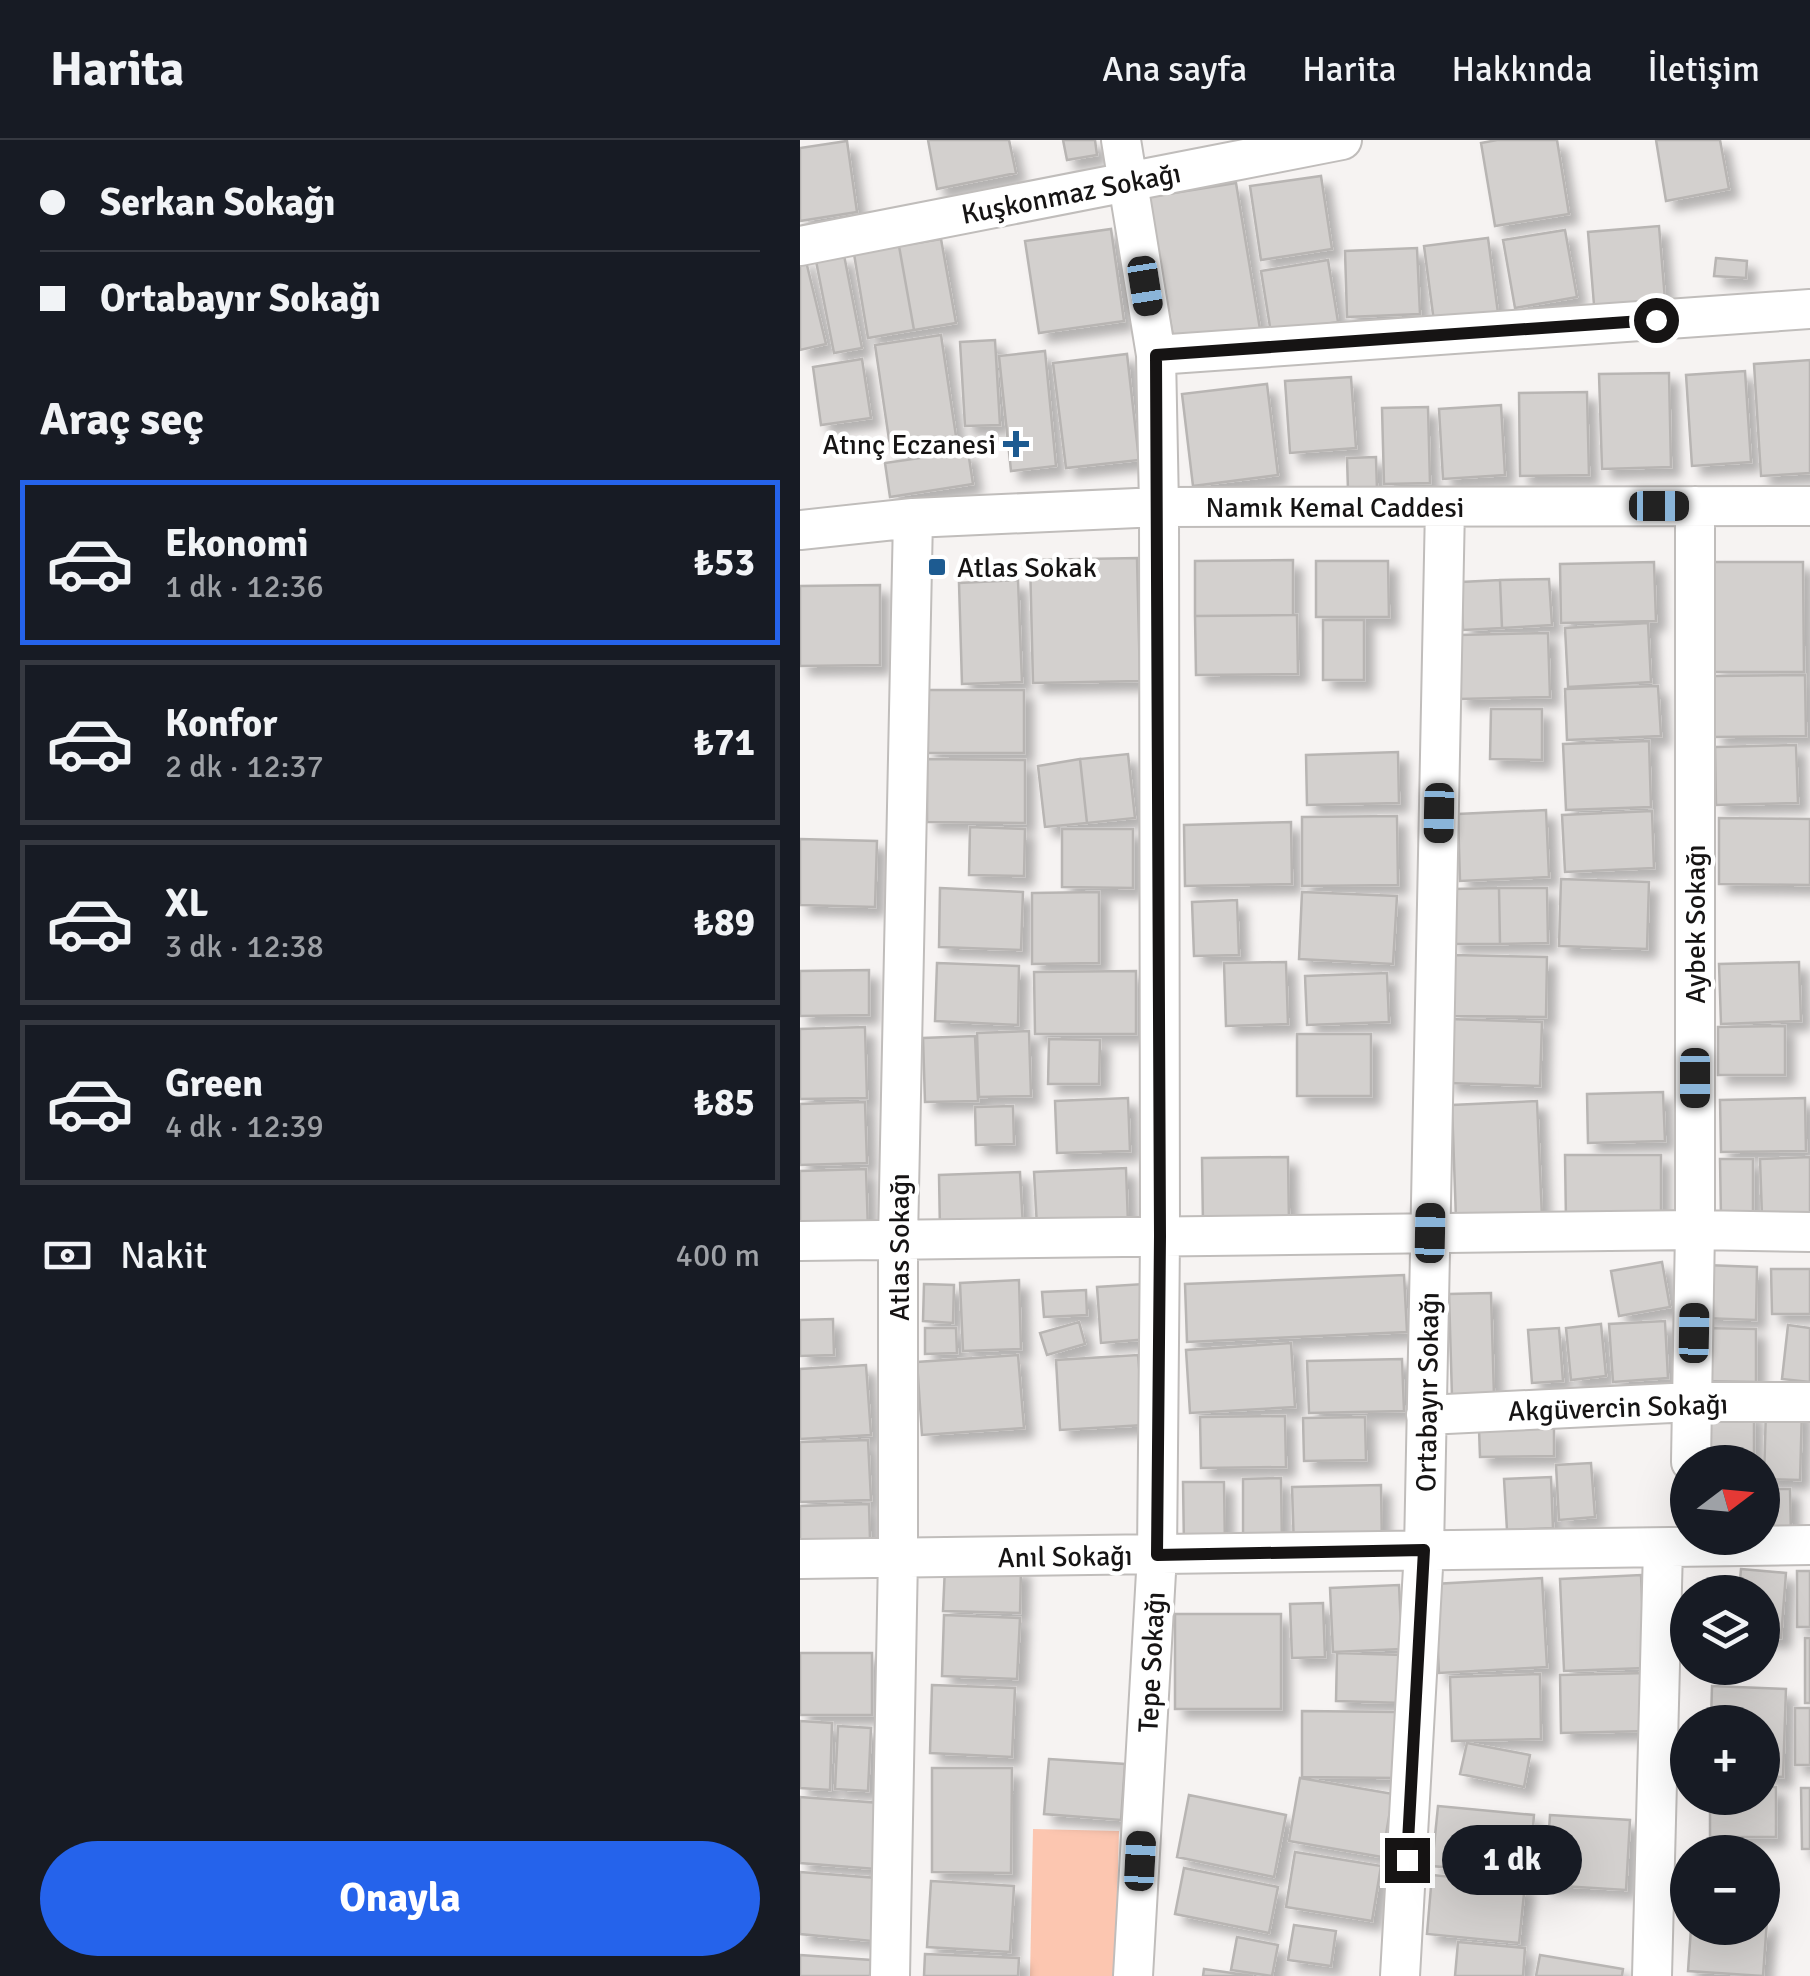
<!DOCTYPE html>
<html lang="tr">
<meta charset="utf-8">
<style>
:root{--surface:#171b24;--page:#242831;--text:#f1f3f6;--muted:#9ea1a6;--line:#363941;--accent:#2563eb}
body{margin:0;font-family:Signika,sans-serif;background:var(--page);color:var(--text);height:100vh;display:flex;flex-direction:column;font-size:38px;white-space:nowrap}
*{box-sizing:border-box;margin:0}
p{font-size:32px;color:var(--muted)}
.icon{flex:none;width:55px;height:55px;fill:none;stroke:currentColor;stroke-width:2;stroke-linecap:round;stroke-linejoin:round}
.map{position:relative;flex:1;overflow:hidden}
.sheet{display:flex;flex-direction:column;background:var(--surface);width:800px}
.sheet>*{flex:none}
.guide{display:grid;align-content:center;height:220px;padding:0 40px;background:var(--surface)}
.needle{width:65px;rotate:74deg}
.tools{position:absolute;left:870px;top:1305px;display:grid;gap:20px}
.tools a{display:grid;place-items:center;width:110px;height:110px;border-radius:50%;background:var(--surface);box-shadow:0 10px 40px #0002;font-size:50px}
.end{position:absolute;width:45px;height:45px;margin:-22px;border:12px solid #161414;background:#fff;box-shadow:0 0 0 5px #fff}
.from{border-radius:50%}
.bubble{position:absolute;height:70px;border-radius:35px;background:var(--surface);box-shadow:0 10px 40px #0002;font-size:32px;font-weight:700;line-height:70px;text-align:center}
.car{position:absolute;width:30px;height:60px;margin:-30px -15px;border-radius:12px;box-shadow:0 0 8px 2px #0007;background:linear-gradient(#222 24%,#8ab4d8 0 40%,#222 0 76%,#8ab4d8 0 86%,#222 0)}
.guide b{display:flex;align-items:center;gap:35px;height:95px;font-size:38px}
.guide b+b{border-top:2px solid var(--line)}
.guide i{width:25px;height:25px;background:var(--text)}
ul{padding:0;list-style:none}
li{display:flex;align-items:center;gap:30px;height:165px;margin:0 20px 15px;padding:0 20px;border:5px solid var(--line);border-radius:0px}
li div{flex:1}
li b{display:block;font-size:38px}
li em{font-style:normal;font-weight:700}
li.current{border-color:var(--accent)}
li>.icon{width:90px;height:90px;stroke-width:1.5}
h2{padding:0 40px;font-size:45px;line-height:120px}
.pay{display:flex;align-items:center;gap:25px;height:110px;padding:0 40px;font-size:38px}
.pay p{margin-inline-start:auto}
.primary-button{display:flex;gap:20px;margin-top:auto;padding:20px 40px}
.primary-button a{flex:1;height:115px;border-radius:60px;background:var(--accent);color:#fff;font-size:40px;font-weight:700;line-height:115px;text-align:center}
header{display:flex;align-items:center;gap:60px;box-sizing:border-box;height:140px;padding:0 50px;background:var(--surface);border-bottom:2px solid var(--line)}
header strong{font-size:48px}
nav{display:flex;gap:55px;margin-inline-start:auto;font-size:35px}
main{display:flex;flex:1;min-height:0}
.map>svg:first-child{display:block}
</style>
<header>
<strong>Harita</strong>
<nav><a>Ana sayfa</a><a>Harita</a><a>Hakkında</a><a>İletişim</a></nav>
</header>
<main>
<section class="sheet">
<div class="guide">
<b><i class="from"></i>Serkan Sokağı</b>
<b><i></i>Ortabayır Sokağı</b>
</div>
<h2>Araç seç</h2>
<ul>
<li class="current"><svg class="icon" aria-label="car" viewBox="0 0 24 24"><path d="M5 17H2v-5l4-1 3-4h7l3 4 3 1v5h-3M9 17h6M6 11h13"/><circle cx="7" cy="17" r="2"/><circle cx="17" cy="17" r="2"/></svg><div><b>Ekonomi</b><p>1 dk · 12:36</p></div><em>₺53</em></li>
<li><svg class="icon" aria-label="car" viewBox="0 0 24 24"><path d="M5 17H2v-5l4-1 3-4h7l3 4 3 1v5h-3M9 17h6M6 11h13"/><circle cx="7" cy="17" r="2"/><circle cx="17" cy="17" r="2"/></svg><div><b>Konfor</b><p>2 dk · 12:37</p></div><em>₺71</em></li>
<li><svg class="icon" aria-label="car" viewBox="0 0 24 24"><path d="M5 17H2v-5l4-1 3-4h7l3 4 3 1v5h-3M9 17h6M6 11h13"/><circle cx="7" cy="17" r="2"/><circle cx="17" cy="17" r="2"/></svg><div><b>XL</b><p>3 dk · 12:38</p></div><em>₺89</em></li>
<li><svg class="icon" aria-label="car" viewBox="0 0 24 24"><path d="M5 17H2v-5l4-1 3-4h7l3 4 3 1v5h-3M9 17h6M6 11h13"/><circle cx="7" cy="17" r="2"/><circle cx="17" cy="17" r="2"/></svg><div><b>Green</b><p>4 dk · 12:39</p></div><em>₺85</em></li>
</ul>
<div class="pay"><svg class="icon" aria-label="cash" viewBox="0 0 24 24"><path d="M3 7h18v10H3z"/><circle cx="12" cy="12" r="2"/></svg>Nakit<p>400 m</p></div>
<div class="primary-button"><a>Onayla</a></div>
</section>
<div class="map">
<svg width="1010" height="1836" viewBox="0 0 1010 1836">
<defs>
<filter id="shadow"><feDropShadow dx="9" dy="9" stdDeviation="5" flood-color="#0004"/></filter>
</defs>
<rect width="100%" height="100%" fill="#f6f3f2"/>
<!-- green -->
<path fill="#fcc6b0" d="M233,1689l86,2 -4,145h-85z"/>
<!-- building -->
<path fill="#d3d0ce" stroke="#b8b5b3" stroke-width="2.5" filter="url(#shadow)" d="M128,0h81l7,33 -79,16z
M263,0h32l2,15 -30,5z
M697,0h60l12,74 -74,12 -14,-83z
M856,0h64l9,49 -63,12z
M47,1l10,71 -57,9v-73z
M521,36l11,73 -71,11 -11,-74z
M436,43l24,146 -86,14 -25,-146z
M859,86l6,74 -71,5 -6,-73z
M311,89l13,92 -85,12 -14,-92z
M765,90l12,67 -62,11 -12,-68z
M688,98l10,75 -64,9 -10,-76z
M141,99l15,84 -42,7 -15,-84z
M99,106l15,84 -46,8 -14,-84z
M617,108l3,66 -73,3 -2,-66z
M44,115l18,93 -28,5 -18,-92z
M5,117l21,87 -26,6v-92z
M916,118l31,3 -1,17 -32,-2z
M528,120l10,62 -67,11 -10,-62z
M141,195l16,108 -66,10 -16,-108z
M195,200l5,85 -35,1 -5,-84z
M245,211l11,115 -45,5 -12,-115z
M327,214l12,106 -73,8 -13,-105z
M62,219l9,59 -50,7 -8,-58z
M1010,220v113l-49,3 -7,-112z
M945,231l6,91 -59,4 -6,-91z
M869,233l2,94 -69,2 -3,-95z
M551,237l5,71 -66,5 -5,-72z
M467,244l11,91 -85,11 -11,-92z
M787,252l2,83 -69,1 -1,-83z
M701,265l4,70 -62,4 -4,-70z
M628,267l2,76 -46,1 -2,-76z
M168,311l5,33 -83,13 -5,-34z
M576,317l1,33h-29l-1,-32z
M337,418l3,123 -107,2 -3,-123z
M493,420v55l-98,1v-55z
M516,421h72l1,56h-73z
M854,422l2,59 -95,2 -1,-59z
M912,422h91l1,110h-90z
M749,439l3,46 -50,3 -2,-48z
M218,440l4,102 -60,2 -3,-101z
M700,440l2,48 -39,2 -2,-48z
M80,445v80l-80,1v-80z
M493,475h4l1,59 -102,1 -1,-59z
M523,480h41v60h-41z
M848,483l3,59 -83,5 -3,-59z
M748,493l2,64 -91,2 -1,-64z
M1005,535l1,61 -92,1 -1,-61z
M858,546l3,50 -94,4 -2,-51z
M126,550h98v63h-98z
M691,569h51v51l-52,-1z
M849,601l2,66 -85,3 -3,-66z
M996,605l2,58 -82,2 -1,-58z
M598,612l1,51 -92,2 -1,-50z
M328,614l7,64 -48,5 -7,-64z
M127,619l98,1v63l-98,-1z
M280,619l7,64 -42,4 -7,-61z
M746,670l3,67 -89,4 -2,-67z
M852,671l2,57 -89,4 -3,-57z
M597,676l1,69 -96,1v-69z
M919,678l91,1v66l-91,-1z
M491,682l1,62 -107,2 -1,-61z
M170,687l55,2 -1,47 -55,-1z
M262,689h71v59l-71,-1z
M0,699l77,2 -2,66 -75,-2z
M761,739l88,3 -2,67 -88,-3z
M140,748l83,4 -2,58 -82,-3z
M699,748h48l1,55 -48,1z
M699,748l1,56h-48v-55z
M299,752v71l-67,1v-71z
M502,752l95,4 -4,68 -94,-5z
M437,760l2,55 -45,1 -2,-54z
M652,815l95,2 -1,60 -95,-1z
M486,822l2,62 -62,2 -2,-63z
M999,822l2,59 -80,3 -2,-60z
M137,823l82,3 -1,59 -83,-4z
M69,830v45l-69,1v-45z
M336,831v63h-101l-1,-62z
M587,833l2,49 -82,3 -2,-49z
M649,879l93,3 -2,64 -93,-3z
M985,886v49h-67v-48z
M65,887l2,71 -67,1v-70z
M229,891l2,65 -52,1 -2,-64z
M497,894h74v62h-74z
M175,896l3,65 -53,1 -2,-64z
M249,899l51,1 -1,44h-51z
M863,952l2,49 -77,2 -1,-49z
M328,958l2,53 -73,2 -2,-52z
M1005,958l1,53 -85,1 -1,-52z
M737,961l5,116 -86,2 -4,-114z
M65,962l2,61 -67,2v-61z
M213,966l1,38 -38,1 -1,-38z
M765,1015h96v65l-95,1z
M488,1017l1,67 -86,1 -1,-67z
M1010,1017v58l-48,2 -2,-58z
M920,1019h33v59h-32z
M326,1028l2,55 -91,4 -3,-55z
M66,1029l2,61 -68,1v-60z
M220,1032l3,55 -83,3 -1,-55z
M862,1122l8,45 -51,9 -8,-45z
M905,1125l52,2 -1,53 -53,-2z
M971,1129h39v45h-38z
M604,1135l3,57 -220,10 -2,-58z
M219,1140l2,69 -58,2 -3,-68z
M124,1144l30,1 -1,38 -30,-2z
M344,1144l5,55 -48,4 -4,-56z
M286,1150l1,25 -43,2 -2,-25z
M691,1153l3,103 -42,1 -3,-103z
M33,1179l1,36 -34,1v-36z
M865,1181l3,57 -55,4 -4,-58z
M279,1182l6,22 -38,11 -7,-22z
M801,1184l5,52 -35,4 -5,-52z
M988,1185l22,3v54l-28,-3z
M125,1188h31l1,25 -32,1z
M759,1188l4,53 -31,2 -4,-53z
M902,1188l54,1v53l-56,-1z
M491,1203l4,64 -105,6 -4,-63z
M218,1215l6,73 -102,7 -5,-73z
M338,1215l6,70 -84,5 -4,-70z
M602,1219l2,52 -95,2 -2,-52z
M66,1225l5,70 -71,4v-70z
M966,1268l36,1 -2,71 -36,-1z
M902,1270l52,1v51h-52z
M485,1276l1,51 -85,1 -1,-51z
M565,1277l1,43 -62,1 -1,-43z
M754,1288v28l-74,1 -1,-28z
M68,1300l3,60 -71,2v-60z
M791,1323l4,54 -36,3 -3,-55z
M751,1337l2,51 -46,2 -3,-51z
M481,1338l1,69 -39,-1v-67z
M383,1342h41l1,65h-41z
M581,1345l1,61 -88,2 -2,-61z
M962,1349h28l1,44h-29z
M69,1364l1,35 -70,1v-34z
M145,1427l76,1 -1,45 -77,-2z
M941,1429l45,4 -5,65 -19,-1v-45h-23z
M997,1431h13v56h-13z
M841,1435l4,93 -81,3 -4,-92z
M742,1438l5,89 -108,6 -5,-89z
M599,1445l3,64 -69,3 -3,-64z
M523,1463l2,54 -33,1 -2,-54z
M375,1474h106v95h-106z
M144,1475l76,3 -3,61 -75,-3z
M1005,1498h5v65h-5z
M0,1513h72v62h-72z
M537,1513l67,2 -1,48 -67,-2z
M847,1533l1,58 -87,2 -1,-58z
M740,1534l1,65 -89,2 -2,-64z
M132,1545l83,3 -3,69 -82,-4z
M912,1546l74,3 -3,88 -21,-1v-54h-51z
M995,1568h15v57h-15z
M502,1571l95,1 -1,66 -94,-1z
M0,1581l32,2 -2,67 -30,-2z
M38,1586l33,2 -3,63 -33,-2z
M667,1603l63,12 -6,32 -64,-13z
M249,1619l76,5 -4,56 -77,-6z
M132,1628h80l-1,105 -79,-1z
M500,1638l93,16 -11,63 -93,-16z
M962,1647h14v50h-66v-39h52z
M1001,1648h9v61h-8z
M389,1655l97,20 -12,62 -97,-20z
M0,1657l80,6 -4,66 -76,-6z
M638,1666l96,9 -5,60 -97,-9z
M750,1675l80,5 -4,70 -81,-5z
M495,1712l86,14 -9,55 -86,-14z
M384,1728l94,19 -9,46 -94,-19z
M0,1732l77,6 -5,63 -72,-7z
M632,1735l93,9 -6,59 -92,-9z
M131,1741l83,5 -4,66 -83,-5z
M962,1779l5,1 -4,56 -75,-5 3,-43h71z
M494,1785l42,6 -5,35 -43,-6z
M437,1797l41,8 -6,31 -41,-6z
M658,1802l67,6 -2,28h-68z
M125,1814l94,4 -1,18h-94z
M0,1815l71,5 -1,16h-70z
M740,1815l83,14 -1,7h-86z
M404,1829l49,7h-50z"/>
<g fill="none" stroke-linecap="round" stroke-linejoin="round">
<defs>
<path id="minor" d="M321,0l35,215 3,152 1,729 -3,319 -24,421
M0,106l542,-106
M356,215l654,-46
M0,390l113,-12 246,-11 651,-1
M0,1101l895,-11 115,2
M626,1275l266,-13h118
M891,1322l4,-232v-724
M0,1419l1010,-14
M90,1836l8,-419v-318l15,-721
M600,1836l24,-426 21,-1043
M852,1836l11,-428"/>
</defs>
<!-- minor casing -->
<use href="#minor" stroke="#c0bdbb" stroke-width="42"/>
<!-- minor -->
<use href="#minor" stroke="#fff" stroke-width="38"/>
</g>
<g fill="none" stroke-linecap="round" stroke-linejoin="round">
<!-- route -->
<path stroke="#161414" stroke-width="12" d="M607,1720l17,-310 -267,5 3,-319 -4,-881 500,-35"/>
</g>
<!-- markers -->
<g fill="#1d5b91" stroke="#fff" stroke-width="4">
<path d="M211 289h10v10h10v10h-10v10h-10v-10h-10v-10h10z"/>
<rect x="127" y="417" width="20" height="20" rx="5"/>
</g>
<g text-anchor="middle" stroke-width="9" stroke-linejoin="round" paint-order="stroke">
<!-- street labels -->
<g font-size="28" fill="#161414" stroke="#fff">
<text transform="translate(271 53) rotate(-11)" y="10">Kuşkonmaz Sokağı</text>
<text x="535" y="377">Namık Kemal Caddesi</text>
<text transform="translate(895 784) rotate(-90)" y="10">Aybek Sokağı</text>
<text transform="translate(99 1107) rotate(-90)" y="10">Atlas Sokağı</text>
<text transform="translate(627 1252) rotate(-89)" y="10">Ortabayır Sokağı</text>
<text transform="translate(818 1267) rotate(-2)" y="10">Akgüvercin Sokağı</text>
<text transform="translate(265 1416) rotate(-1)" y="10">Anıl Sokağı</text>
<text transform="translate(351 1522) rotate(-87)" y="10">Tepe Sokağı</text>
</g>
<!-- poi labels -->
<g font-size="28" fill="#161414" stroke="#fff" text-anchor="end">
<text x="196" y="314">Atınç Eczanesi</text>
<text x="157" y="437" text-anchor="start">Atlas Sokak</text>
</g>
</g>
</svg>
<div class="tools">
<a><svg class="needle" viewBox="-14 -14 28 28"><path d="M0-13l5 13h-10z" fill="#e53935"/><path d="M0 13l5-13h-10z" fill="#9ea1a6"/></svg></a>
<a><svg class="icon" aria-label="layers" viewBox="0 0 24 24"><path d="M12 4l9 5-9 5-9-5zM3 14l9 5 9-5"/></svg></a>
<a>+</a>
<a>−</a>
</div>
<i class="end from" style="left:856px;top:180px"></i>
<i class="end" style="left:607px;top:1720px"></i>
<div class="bubble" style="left:642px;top:1685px;width:140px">1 dk</div>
<i class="car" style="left:345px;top:146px;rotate:171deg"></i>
<i class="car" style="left:859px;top:366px;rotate:90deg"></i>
<i class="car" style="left:639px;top:673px;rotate:181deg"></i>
<i class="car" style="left:895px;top:938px;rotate:180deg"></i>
<i class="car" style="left:630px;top:1093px;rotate:1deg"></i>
<i class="car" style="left:894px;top:1193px;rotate:1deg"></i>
<i class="car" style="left:340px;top:1721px;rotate:3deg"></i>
</div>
</main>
